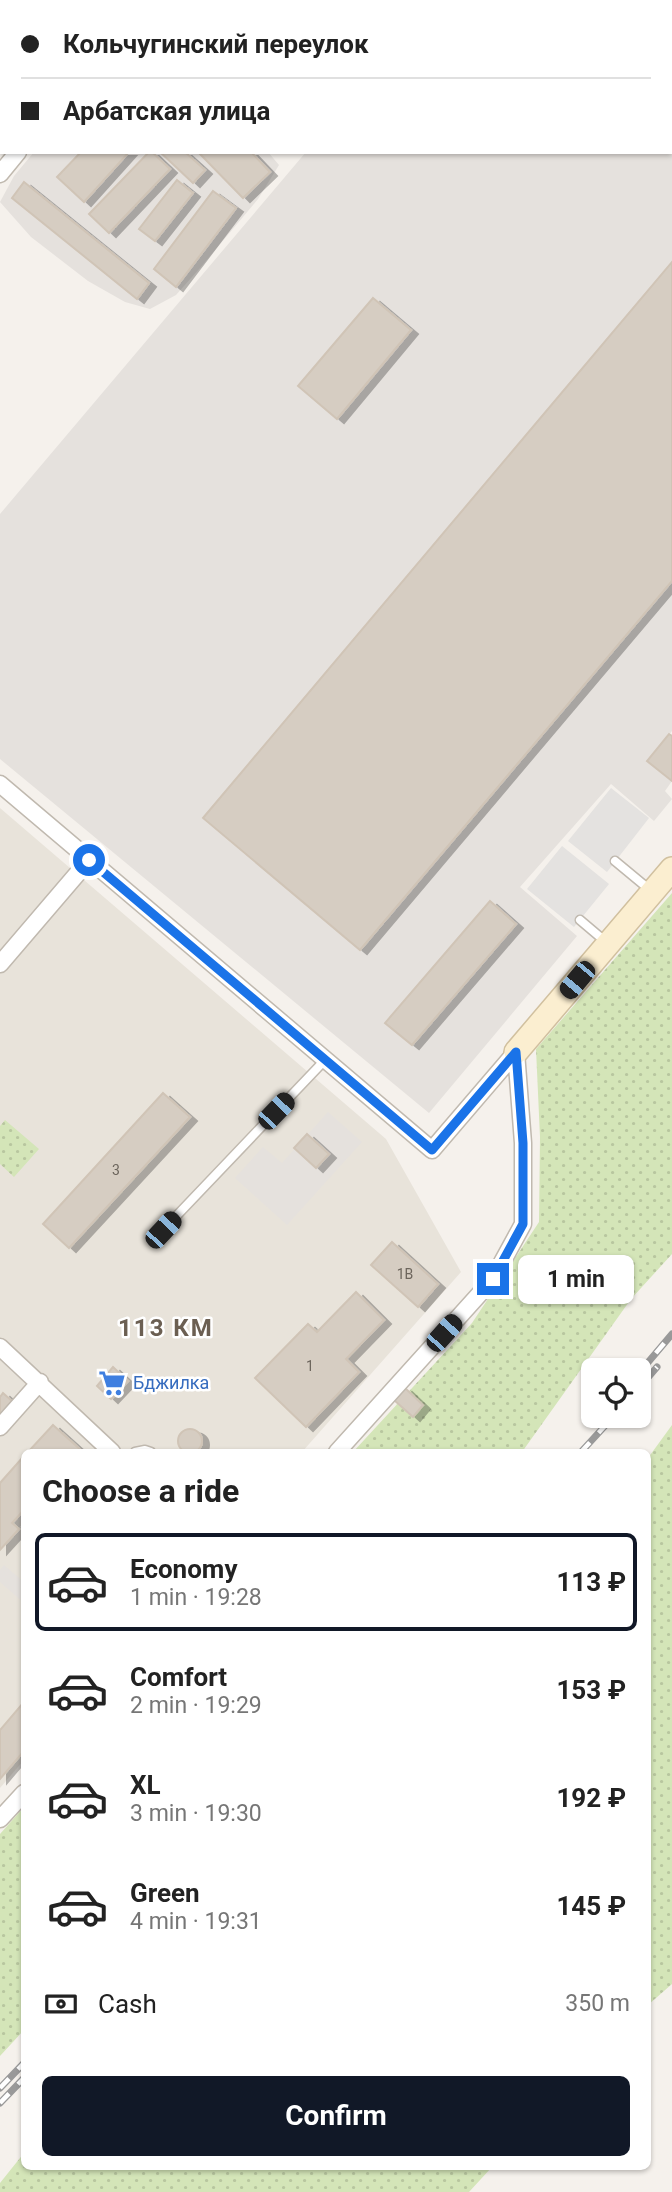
<!DOCTYPE html>
<meta charset="utf-8">
<style>
:root{--surface:#fff;--page:#f2f2f2;--text:#222;--muted:#767676;--line:#e0e0e0;--accent:#111827}
body{margin:0;font-family:Roboto,sans-serif;background:var(--page);color:var(--text);height:100vh;display:flex;flex-direction:column;font-size:26px;white-space:nowrap}
*{box-sizing:border-box;margin:0}
p{font-size:23px;color:var(--muted)}
.icon{flex:none;width:38px;height:38px;fill:none;stroke:currentColor;stroke-width:2;stroke-linecap:round;stroke-linejoin:round}
.map{position:relative;flex:1;overflow:hidden}
.side{position:absolute;left:21px;top:1449px;width:630px;height:721px;display:flex;flex-direction:column;background:var(--surface);border-radius:10px;box-shadow:0 2px 5px #0004}
.side>*{flex:none}
.hud{position:absolute;left:0px;top:0px;width:672px;height:154px;box-shadow:0 2px 5px #0004;display:grid;align-content:center;height:154px;padding:0 21px;background:var(--surface)}
.controls{position:absolute;left:581px;top:1358px;display:grid;gap:14px}
.controls a{display:grid;place-items:center;width:70px;height:70px;border-radius:10px;background:var(--surface);box-shadow:0 2px 5px #0004;font-size:35px}
.end{position:absolute;width:32px;height:32px;margin:-16px;border:9px solid #1a73e8;background:#fff;box-shadow:0 0 0 4px #fff}
.from{border-radius:50%}
.bubble{position:absolute;height:49px;border-radius:10px;background:var(--surface);box-shadow:0 2px 5px #0004;font-size:23px;font-weight:700;line-height:49px;text-align:center}
.car{position:absolute;width:21px;height:42px;margin:-21px -10px;border-radius:9px;box-shadow:0 0 5px 2px #0007;background:linear-gradient(#222 24%,#8ab4d8 0 40%,#222 0 76%,#8ab4d8 0 86%,#222 0)}
.hud b{display:flex;align-items:center;gap:24px;height:66px;font-size:26px}
.hud b+b{border-top:2px solid var(--line)}
.hud i{width:18px;height:18px;background:var(--text)}
ul{padding:0;list-style:none}
li{display:flex;align-items:center;gap:21px;height:98px;margin:0 14px 10px;padding:0 7px;border:4px solid transparent;border-radius:10px}
li div{flex:1}
li b{display:block;font-size:26px}
li em{font-style:normal;font-weight:700}
li.selected{border-color:var(--accent)}
li>.icon{width:63px;height:63px;stroke-width:1.5}
h2{padding:0 21px;font-size:32px;line-height:84px}
.pay{display:flex;align-items:center;gap:18px;height:77px;padding:0 21px;font-size:26px}
.pay p{margin-inline-start:auto}
.action{display:flex;gap:14px;margin-top:auto;padding:14px 21px}
.action a{flex:1;height:80px;border-radius:10px;background:var(--accent);color:#fff;font-size:28px;font-weight:700;line-height:80px;text-align:center}
.map>svg:first-child{display:block}
</style>
<div class="map">
<svg width="672" height="2192" viewBox="0 0 672 2192">
<defs>
<pattern id="park-dots" width="8" height="8" patternUnits="userSpaceOnUse" patternTransform="scale(1.75)"><rect width="8" height="8" fill="#d4e5b8"/><path d="M2 2h.1M6 6h.1" fill="none" stroke="#b8c69f" stroke-width="1.8" stroke-linecap="round"/></pattern>
<filter id="shadow"><feDropShadow dx="7" dy="4" stdDeviation="0" flood-color="#0004"/></filter>
</defs>
<rect width="100%" height="100%" fill="#f5f1ec"/>
<!-- residential -->
<path fill="#e8e3da" d="M0,808l386,331 75,133 -159,180h-278v308l-24,28z"/>
<!-- industrial -->
<path fill="#e5e1dd" d="M433,0h239v731l-25,30 25,20 -7,10 7,8 -18,22 -43,-37 -91,103 57,49 -148,177 -429,-354v-245l306,-362h364v-150h-238z
M34,152h234l11,13 -21,34 -58,69 -24,27 -26,14 -25,-7 -37,-21 -57,-44 -31,-35 14,-26z
M328,1112l34,30 -75,83 -52,-47 28,-31 19,16z
M4,1565l20,17v21l-24,-21v-12z"/>
<!-- park -->
<path fill="url(#park-dots)" d="M672,893v361l-41,45 -109,153h-169l119,-129 67,-101 1,-85 -4,-88z
M5,1120l34,29 -25,28 -14,-13v-38z
M672,1425v559l-24,21v-547z
M24,1807v223l-24,26v-222z
M24,2153v13l468,1 -23,25h-469v-9z"/>
<!-- parking -->
<path fill="#e4e2e0" d="M611,788l38,30 -42,54 -39,-31z
M562,846l47,38 -35,43 -47,-38z"/>
<!-- building -->
<path fill="#d6cdc2" stroke="#d0c4b6" stroke-width="2" filter="url(#shadow)" d="M511,0h161v32l-2,2v-32h-160z
M81,152h48l-45,50 -27,-25z
M149,152h3l18,17 -61,64 -20,-19z
M160,152h25l20,18 -12,13z
M198,152h53l19,20 -27,26z
M177,180l16,13 -38,48 -16,-12z
M24,182l125,101 -12,16 -125,-101z
M213,191l23,17 -60,79 -22,-18z
M672,262v319l-312,369 -157,-132z
M373,298l38,32 -74,89 -39,-33z
M669,734l3,2v45l-25,-20z
M490,901l26,23 -104,121 -27,-22z
M163,1093l27,24 -121,131 -26,-24z
M307,1134l22,20 -13,14 -22,-20z
M392,1242l46,42 -20,23 -47,-42z
M356,1292l28,28 -38,39 13,13 -53,55 -51,-49 53,-54 9,8z
M113,1367l15,14 -17,18 -14,-13z
M405,1388l18,17 -10,12 -19,-17z
M3,1393l9,8 -12,15v-19z
M53,1425l30,27h-55z
M178 1441a12 12 0 1 1 24 0a12 12 0 1 1-24 0Z
M24,1456v54l-12,13 7,6 -19,21v-67z
M24,1702v49l-24,28v-49z"/>
<g fill="none" stroke-linecap="round" stroke-linejoin="round">
<defs>
<path id="lane" d="M615,861l35,29
M580,920l26,22
M163,1230l162,-170
M135,1452l10,-2 6,2"/>
<path id="street" d="M144,2l2,-2
M0,15l2,1
M0,174l18,-22
M0,784l432,366 84,-98
M0,964l89,-104
M0,1347l112,105
M0,1427l40,-45
M337,1452l156,-173 30,-55v-81l-7,-91
M0,1819l24,-26"/>
<path id="secondary" d="M516,1052l156,-183"/>
</defs>
<!-- lane casing -->
<use href="#lane" stroke="#c0b9af" stroke-width="11"/>
<!-- street casing -->
<use href="#street" stroke="#c0b9af" stroke-width="19"/>
<!-- secondary casing -->
<use href="#secondary" stroke="#d1c09f" stroke-width="26"/>
<!-- lane -->
<use href="#lane" stroke="#fff" stroke-width="8"/>
<!-- street -->
<use href="#street" stroke="#fff" stroke-width="16"/>
<!-- secondary -->
<use href="#secondary" stroke="#fbeed0" stroke-width="23"/>
<defs>
<path id="rail" d="M639,1373l33,-39
M639,1388l18,-21
M581,1452l33,-36
M0,2088l24,-25
M0,2103l24,-25"/>
</defs>
<!-- rail casing -->
<use href="#rail" stroke="#999" stroke-width="7"/>
<!-- rail -->
<use href="#rail" stroke="#fff" stroke-width="4.5" stroke-dasharray="13" stroke-linecap="butt"/>
</g>
<g fill="none" stroke-linecap="round" stroke-linejoin="round">
<!-- route -->
<path stroke="#1a73e8" stroke-width="9" d="M89,860l343,290 84,-98 7,91v81l-30,55"/>
</g>
<!-- icons -->
<defs>
<symbol id="supermarket-bare" viewBox="-9 -9 18 18"><path d="M-6-5.5h2.5l.6 2H6L4.5 2H-2.5L-4.4-4H-6ZM-1.5 3.2a1.3 1.3 0 1 0 .1 0ZM3 3.2a1.3 1.3 0 1 0 .1 0Z" fill="#3f7fe0" stroke="#fff" stroke-width="2.5" paint-order="stroke"/></symbol>
</defs>
<g fill-rule="evenodd">
<use href="#supermarket-bare" x="93" y="1364" width="38" height="38"/>
</g>
<g text-anchor="middle" stroke-width="5" stroke-linejoin="round" paint-order="stroke">
<!-- number labels -->
<g font-size="14" fill="#6c655c">
<text x="116" y="1175">3</text>
<text x="405" y="1279">1В</text>
<text x="310" y="1371">1</text>
</g>
<!-- shop labels -->
<g font-size="18" fill="#366cbe" stroke="#fff" text-anchor="start">
<text x="133" y="1389">Бджилка</text>
</g>
<!-- district labels -->
<g font-size="24" font-weight="bold" letter-spacing="2" fill="#6b5f52" stroke="#fff">
<text x="166" y="1336">113 КМ</text>
</g>
</g>
</svg>
<div class="controls">
<a><svg class="icon" aria-label="locate" viewBox="0 0 24 24"><circle cx="12" cy="12" r="6"/><path d="M12 2v4M12 18v4M2 12h4M18 12h4"/></svg></a>
</div>
<i class="end from" style="left:89px;top:860px"></i>
<i class="end" style="left:493px;top:1279px"></i>
<div class="bubble" style="left:518px;top:1255px;width:116px">1 min</div>
<i class="car" style="left:577px;top:980px;rotate:220deg"></i>
<i class="car" style="left:276px;top:1111px;rotate:44deg"></i>
<i class="car" style="left:163px;top:1230px;rotate:43deg"></i>
<i class="car" style="left:444px;top:1333px;rotate:42deg"></i>
<div class="hud">
<b><i class="from"></i>Кольчугинский переулок</b>
<b><i></i>Арбатская улица</b>
</div>
<section class="side">
<h2>Choose a ride</h2>
<ul>
<li class="selected"><svg class="icon" aria-label="car" viewBox="0 0 24 24"><path d="M5 17H2v-5l4-1 3-4h7l3 4 3 1v5h-3M9 17h6M6 11h13"/><circle cx="7" cy="17" r="2"/><circle cx="17" cy="17" r="2"/></svg><div><b>Economy</b><p>1 min · 19:28</p></div><em>113 ₽</em></li>
<li><svg class="icon" aria-label="car" viewBox="0 0 24 24"><path d="M5 17H2v-5l4-1 3-4h7l3 4 3 1v5h-3M9 17h6M6 11h13"/><circle cx="7" cy="17" r="2"/><circle cx="17" cy="17" r="2"/></svg><div><b>Comfort</b><p>2 min · 19:29</p></div><em>153 ₽</em></li>
<li><svg class="icon" aria-label="car" viewBox="0 0 24 24"><path d="M5 17H2v-5l4-1 3-4h7l3 4 3 1v5h-3M9 17h6M6 11h13"/><circle cx="7" cy="17" r="2"/><circle cx="17" cy="17" r="2"/></svg><div><b>XL</b><p>3 min · 19:30</p></div><em>192 ₽</em></li>
<li><svg class="icon" aria-label="car" viewBox="0 0 24 24"><path d="M5 17H2v-5l4-1 3-4h7l3 4 3 1v5h-3M9 17h6M6 11h13"/><circle cx="7" cy="17" r="2"/><circle cx="17" cy="17" r="2"/></svg><div><b>Green</b><p>4 min · 19:31</p></div><em>145 ₽</em></li>
</ul>
<div class="pay"><svg class="icon" aria-label="cash" viewBox="0 0 24 24"><path d="M3 7h18v10H3z"/><circle cx="12" cy="12" r="2"/></svg>Cash<p>350 m</p></div>
<div class="action"><a>Confirm</a></div>
</section>
</div>
